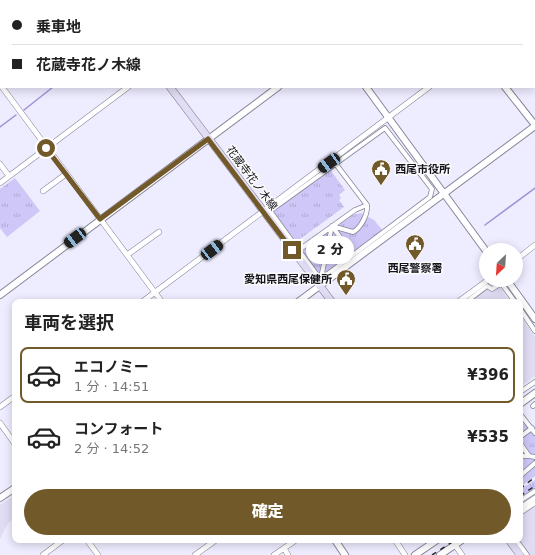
<!DOCTYPE html>
<html lang="ja">
<meta charset="utf-8">
<style>
:root{--surface:#fff;--page:#f6f6f6;--text:#222;--muted:#767676;--line:#e0e0e0;--accent:#72592a}
body{margin:0;font-family:"DejaVu Sans","Noto Sans JP",sans-serif;background:var(--page);color:var(--text);height:100vh;display:flex;flex-direction:column;font-size:15px;white-space:nowrap}
*{box-sizing:border-box;margin:0}
p{font-size:13px;color:var(--muted)}
.icon{flex:none;width:22px;height:22px;fill:none;stroke:currentColor;stroke-width:2;stroke-linecap:round;stroke-linejoin:round}
.map{position:relative;flex:1;overflow:hidden}
.drawer{position:absolute;left:12px;top:299px;width:511px;height:244px;display:flex;flex-direction:column;background:var(--surface);border-radius:8px;box-shadow:0 2px 10px #0003}
.drawer>*{flex:none}
.top-card{position:absolute;left:0px;top:0px;width:535px;height:88px;box-shadow:0 2px 10px #0003;display:grid;align-content:center;height:88px;padding:0 12px;background:var(--surface)}
.needle{width:26px;rotate:205deg}
.buttons{position:absolute;left:479px;top:243px;display:grid;gap:8px}
.buttons a{display:grid;place-items:center;width:44px;height:44px;border-radius:50%;background:var(--surface);box-shadow:0 2px 10px #0003;font-size:20px}
.end{position:absolute;width:18px;height:18px;margin:-9px;border:5px solid #72592a;background:#fff;box-shadow:0 0 0 2px #fff}
.from{border-radius:50%}
.bubble{position:absolute;height:28px;border-radius:14px;background:var(--surface);box-shadow:0 2px 10px #0003;font-size:13px;font-weight:800;line-height:28px;text-align:center}
.car{position:absolute;width:12px;height:24px;margin:-12px -6px;border-radius:5px;box-shadow:0 0 3px 1px #0007;background:linear-gradient(#222 24%,#8ab4d8 0 40%,#222 0 76%,#8ab4d8 0 86%,#222 0)}
.top-card b{display:flex;align-items:center;gap:14px;height:38px;font-size:15px}
.top-card b+b{border-top:1px solid var(--line)}
.top-card i{width:10px;height:10px;background:var(--text)}
ul{padding:0;list-style:none}
li{display:flex;align-items:center;gap:12px;height:56px;margin:0 8px 6px;padding:0 4px;border:2px solid transparent;border-radius:8px}
li div{flex:1}
li b{display:block;font-size:15px}
li em{font-style:normal;font-weight:800}
li.on{border-color:var(--accent)}
li>.icon{width:36px;height:36px;stroke-width:1.5}
h2{padding:0 12px;font-size:18px;line-height:48px}
.button{display:flex;gap:8px;margin-top:auto;padding:8px 12px}
.button a{flex:1;height:46px;border-radius:24px;background:var(--accent);color:#fff;font-size:16px;font-weight:800;line-height:46px;text-align:center}
.map>svg:first-child{display:block}
</style>
<div class="map">
<svg width="535" height="555" viewBox="0 0 535 555">
<defs>
<pattern id="grass-tufts" width="24" height="20" patternUnits="userSpaceOnUse"><rect width="24" height="20" fill="#cec7f7"/><path d="M3 7l-1-3M5 7V3M7 7l1-3M15 17l-1-3M17 17v-4M19 17l1-3" fill="none" stroke="#b0aad3"/></pattern>
</defs>
<rect width="100%" height="100%" fill="#eeecff"/>
<!-- built -->
<path fill="#dfdcf4" d="M490,280h5l15,22h-49z
M520,315l15,22v39l-15,11z
M15,495v23l-7,5 -8,16v-34z
M535,504v51h-6l-11,-15h2v-26z"/>
<!-- grass -->
<path fill="url(#grass-tufts)" d="M329,168l16,22 -6,5 2,3 -2,2 5,7 -48,35 -23,-30z
M15,178l25,33 -33,26 -7,-9v-39z
M361,213l13,7 9,11 -29,21 -10,-12 11,16 -30,21h-8l-20,-27 35,-27 6,8c4,-13 9,-15 23,-18z
M520,416l15,19v41l-15,11z
M535,480v15l-15,8v-13z"/>
<g fill="none" stroke-linecap="round" stroke-linejoin="round">
<!-- stream -->
<path stroke="#9e92d8" stroke-width="1.5" d="M168,1l2,-1
M24,110l29,-23
M0,127l16,-12
M485,225l50,-37"/>
<defs>
<path id="pedestrian" d="M385,128l47,61 -2,8 -105,79 -8,-1 -47,-64z
M332,226l21,6c8,-4 15,-18 14,-27l-32,-42
M332,226l21,29
M299,250l56,-40 12,-5
M322,273l10,-47
M499,280l16,22
M466,302l21,-16 5,3 10,-6
M520,309l15,22
M520,392l15,-10
M533,406l2,-2
M520,414l15,19
M520,437l12,-9
M520,443l9,13 6,1
M520,456h9
M520,476l15,-13
M520,501l15,-10
M520,513l15,-10
M516,540l11,15"/>
<path id="minor" d="M293,0l1,1
M92,1l2,-1
M242,1l2,-1
M0,69h1
M2,87l160,215
M0,164l9,12
M0,183l128,-96
M43,191l23,-17
M127,255l32,-23
M516,260l19,-15
M142,302l287,-215
M458,302l30,-22
M0,407l15,-11
M0,423l15,21
M520,508l15,-10
M87,540l11,15
M395,540l10,15
M455,545l7,10
M284,548l4,7
M43,555l20,-15
M195,555l21,-15
M274,555l22,-15"/>
<path id="tertiary" d="M440,0l1,1
M501,0l1,1
M393,1l1,-1
M534,44l1,2
M366,87l120,164
M505,87l30,38
M507,280l28,39
M0,295l278,-208
M298,302l237,-176
M520,404l15,-11
M0,498l15,-10
M335,540l10,15
M415,555l22,-15
M440,555l22,-15"/>
<path id="secondary" d="M105,0l1,1
M170,87l162,215
M509,540l11,15"/>
</defs>
<!-- pedestrian casing -->
<use href="#pedestrian" stroke="#88859a" stroke-width="5.5"/>
<!-- minor casing -->
<use href="#minor" stroke="#88859a" stroke-width="6"/>
<!-- tertiary casing -->
<use href="#tertiary" stroke="#88859a" stroke-width="8"/>
<!-- secondary casing -->
<use href="#secondary" stroke="#88859a" stroke-width="8"/>
<!-- pedestrian -->
<use href="#pedestrian" stroke="#fff" stroke-width="4"/>
<!-- minor -->
<use href="#minor" stroke="#fff" stroke-width="5"/>
<!-- tertiary -->
<use href="#tertiary" stroke="#fff" stroke-width="6"/>
<!-- secondary -->
<use href="#secondary" stroke="#e1ddf4" stroke-width="7"/>
<!-- rail -->
<path stroke="#2a2932" stroke-width="1.5" stroke-dasharray="5 5" stroke-linecap="butt" d="M520,489l15,-12
M520,496l15,-10
M432,555l23,-15"/>
</g>
<g fill="none" stroke-linecap="round" stroke-linejoin="round">
<!-- route -->
<path stroke="#72592a" stroke-width="5" d="M46,148l54,71 108,-80 84,111"/>
</g>
<!-- icons -->
<defs>
<symbol id="civic-pin" viewBox="-11 -11 22 30"><path d="M0 17L-7.5 6A9.5 9.5 0 1 1 7.5 6Z" fill="#72592a" stroke="#fbfbfb"/><path d="M-.6-6.5H3V-4.5H.6V-3L4-1V1h2V6H-6V1h2V-1L-.6-3ZM-1.2 2.5V6h2.4V2.5Z" fill="#fff"/></symbol>
</defs>
<g fill-rule="evenodd">
<use href="#civic-pin" x="370" y="158" width="22" height="30"/>
<use href="#civic-pin" x="404" y="233" width="22" height="30"/>
<use href="#civic-pin" x="335" y="268" width="22" height="30"/>
</g>
<g text-anchor="middle" stroke-width="3" stroke-linejoin="round" paint-order="stroke">
<!-- poi labels -->
<g font-size="11" font-weight="bold" fill="#14131b" stroke="#fbfbfb" text-anchor="start">
<text x="395" y="173">西尾市役所</text>
<text x="415" y="272" text-anchor="middle">西尾警察署</text>
<text x="332" y="283" text-anchor="end">愛知県西尾保健所</text>
</g>
<!-- street labels -->
<g font-size="11" fill="#14131b" stroke="#fbfbfb">
<text transform="translate(252 178) rotate(53)" y="4">花蔵寺花ノ木線</text>
</g>
</g>
</svg>
<div class="buttons">
<a><svg class="needle" viewBox="-14 -14 28 28"><path d="M0-13l5 13h-10z" fill="#e53935"/><path d="M0 13l5-13h-10z" fill="#767676"/></svg></a>
</div>
<i class="end from" style="left:46px;top:148px"></i>
<i class="end" style="left:292px;top:250px"></i>
<div class="bubble" style="left:306px;top:236px;width:48px">2 分</div>
<i class="car" style="left:329px;top:163px;rotate:234deg"></i>
<i class="car" style="left:75px;top:238px;rotate:233deg"></i>
<i class="car" style="left:212px;top:250px;rotate:53deg"></i>
<div class="top-card">
<b><i class="from"></i>乗車地</b>
<b><i></i>花蔵寺花ノ木線</b>
</div>
<section class="drawer">
<h2>車両を選択</h2>
<ul>
<li class="on"><svg class="icon" aria-label="car" viewBox="0 0 24 24"><path d="M5 17H2v-5l4-1 3-4h7l3 4 3 1v5h-3M9 17h6M6 11h13"/><circle cx="7" cy="17" r="2"/><circle cx="17" cy="17" r="2"/></svg><div><b>エコノミー</b><p>1 分 · 14:51</p></div><em>¥396</em></li>
<li><svg class="icon" aria-label="car" viewBox="0 0 24 24"><path d="M5 17H2v-5l4-1 3-4h7l3 4 3 1v5h-3M9 17h6M6 11h13"/><circle cx="7" cy="17" r="2"/><circle cx="17" cy="17" r="2"/></svg><div><b>コンフォート</b><p>2 分 · 14:52</p></div><em>¥535</em></li>
</ul>
<div class="button"><a>確定</a></div>
</section>
</div>
